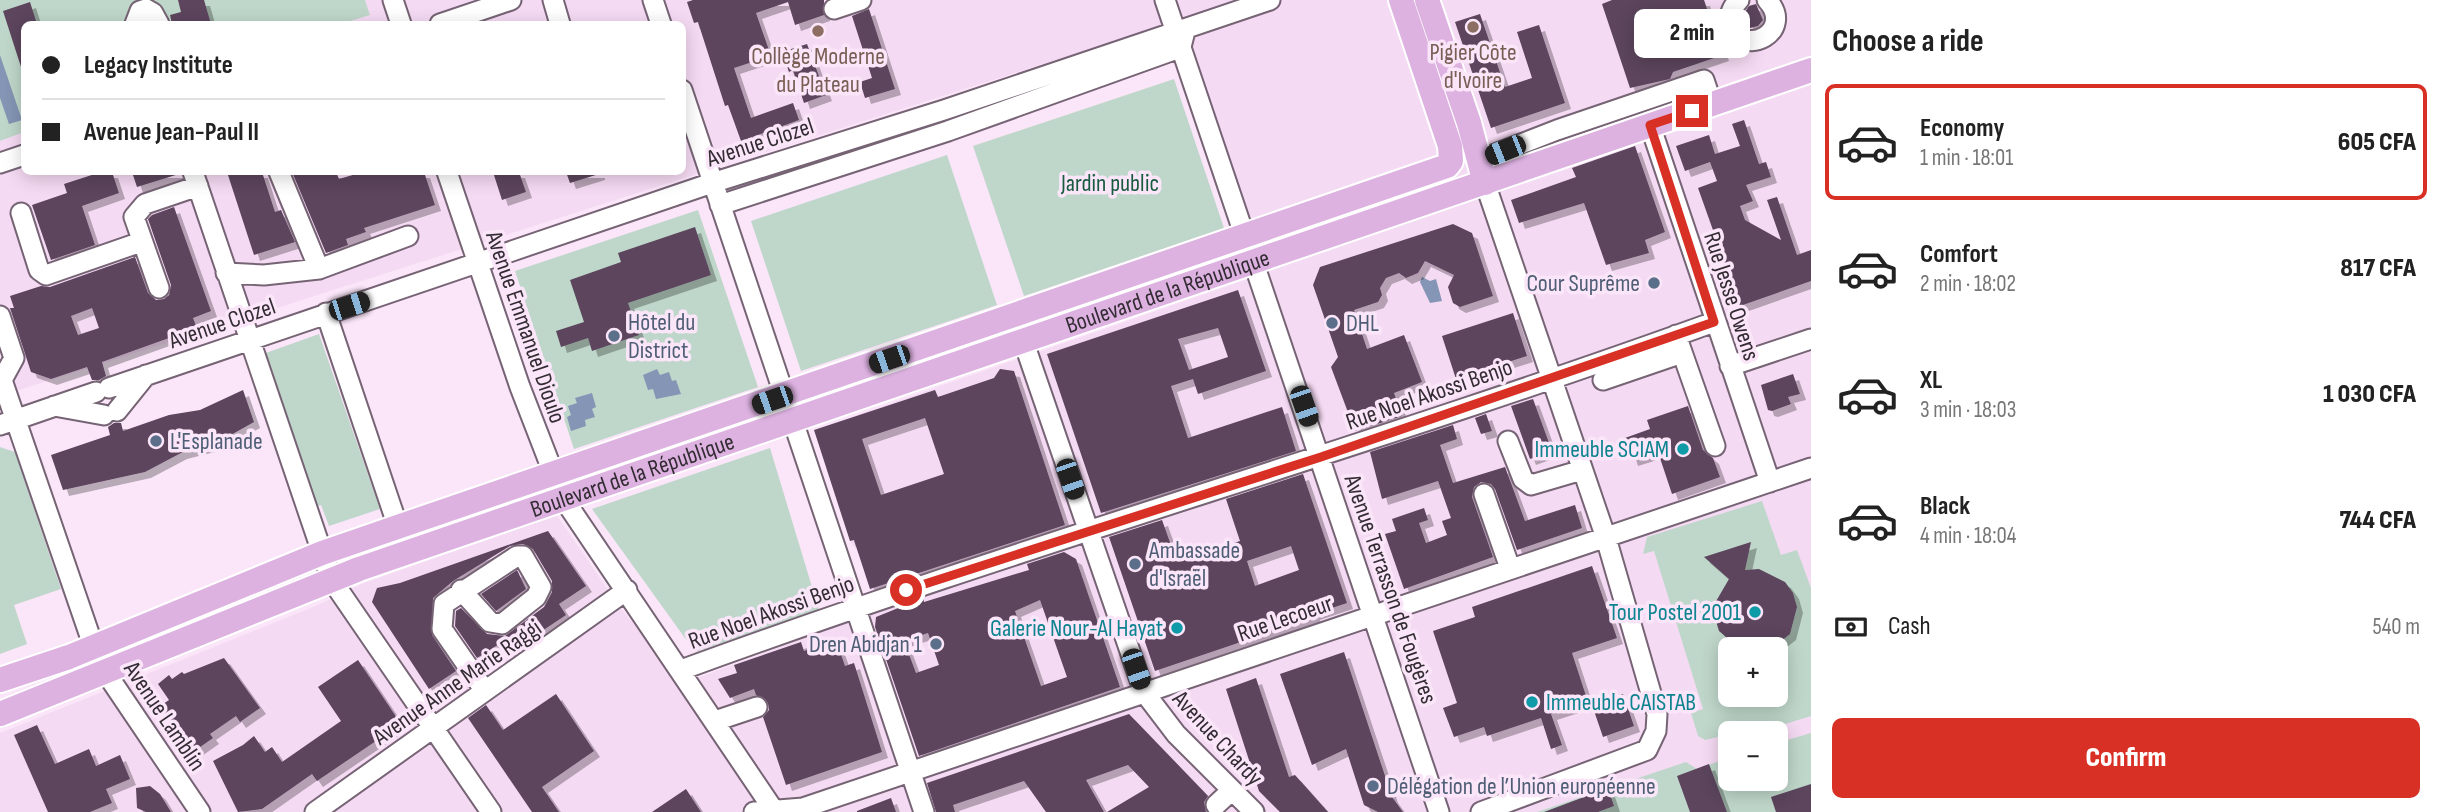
<!DOCTYPE html>
<meta charset="utf-8">
<style>
:root{--surface:#fff;--page:#f6f6f6;--text:#222;--muted:#767676;--line:#e0e0e0;--accent:#d93025}
body{margin:0;font-family:"Sofia Sans Condensed",sans-serif;background:var(--page);color:var(--text);height:100vh;display:flex;flex-direction:column;font-size:26px;white-space:nowrap}
*{box-sizing:border-box;margin:0}
p{font-size:23px;color:var(--muted)}
.icon{flex:none;width:38px;height:38px;fill:none;stroke:currentColor;stroke-width:2;stroke-linecap:round;stroke-linejoin:round}
.map{position:relative;flex:1;overflow:hidden}
.side{display:flex;flex-direction:column;background:var(--surface);width:630px}
.side>*{flex:none}
.hud{position:absolute;left:21px;top:21px;width:665px;height:154px;border-radius:10px;box-shadow:0 4px 18px #0003;display:grid;align-content:center;height:154px;padding:0 21px;background:var(--surface)}
.tools{position:absolute;left:1718px;top:637px;display:grid;gap:14px}
.tools a{display:grid;place-items:center;width:70px;height:70px;border-radius:10px;background:var(--surface);box-shadow:0 4px 18px #0003;font-size:35px}
.end{position:absolute;width:32px;height:32px;margin:-16px;border:9px solid #d93025;background:#fff;box-shadow:0 0 0 4px #fff}
.from{border-radius:50%}
.bubble{position:absolute;height:49px;border-radius:10px;background:var(--surface);box-shadow:0 4px 18px #0003;font-size:23px;font-weight:800;line-height:49px;text-align:center}
.car{position:absolute;width:21px;height:42px;margin:-21px -10px;border-radius:9px;box-shadow:0 0 5px 2px #0007;background:linear-gradient(#222 24%,#8ab4d8 0 40%,#222 0 76%,#8ab4d8 0 86%,#222 0)}
.hud b{display:flex;align-items:center;gap:24px;height:66px;font-size:26px}
.hud b+b{border-top:2px solid var(--line)}
.hud i{width:18px;height:18px;background:var(--text)}
ul{padding:0;list-style:none}
li{display:flex;align-items:center;gap:21px;height:116px;margin:0 14px 10px;padding:0 7px;border:4px solid transparent;border-radius:10px}
li div{flex:1}
li b{display:block;font-size:26px}
li em{font-style:normal;font-weight:800}
li.selected{border-color:var(--accent)}
li>.icon{width:63px;height:63px;stroke-width:1.5}
h2{padding:0 21px;font-size:32px;line-height:84px}
.pay{display:flex;align-items:center;gap:18px;height:77px;padding:0 21px;font-size:26px}
.pay p{margin-inline-start:auto}
.primary-button{display:flex;gap:14px;margin-top:auto;padding:14px 21px}
.primary-button a{flex:1;height:80px;border-radius:10px;background:var(--accent);color:#fff;font-size:28px;font-weight:800;line-height:80px;text-align:center}
main{display:flex;flex:1;min-height:0}
.map>svg:first-child{display:block}
</style>
<main>
<div class="map">
<svg width="1811" height="812" viewBox="0 0 1811 812">
<defs>
<filter id="shadow"><feDropShadow dx="6" dy="6" stdDeviation="0" flood-color="#0004"/></filter>
</defs>
<rect width="100%" height="100%" fill="#fbe6f9"/>
<!-- built -->
<path fill="#f5daf3" fill-rule="evenodd" d="M365,0h1446v812h-1811v-79l318,-128 46,-22 192,-69 66,96 62,73 186,-69v-25l-11,-36 -9,-12 -36,-111 451,-157 -90,-251 -1159,369 -16,-49v-201l24,-9v40h658v-148h-340l28,-9zM1731,649h45v46h-45zM1731,733h45v46h-45z"/>
<!-- green -->
<path fill="#bfd7ca" fill-rule="evenodd" d="M0,0h365l5,15 -29,9h-317v108l-24,9z
M1174,79l50,149 -200,68 -51,-150z
M947,155l50,150 -196,66 -50,-150z
M698,210l60,177 -184,62 -59,-178z
M319,334l61,175 -51,17 -8,-21 -6,2 -52,-153z
M0,447l15,5 46,137 -47,16 13,39 -27,10z
M770,448l49,162 -124,42 -103,-143z
M1762,501l19,54 16,-5 14,38v128l-55,17h-25v8l-5,1 -4,-6 -17,4 -7,-4 -7,-23 12,-4 -49,-158 -11,3 4,-17zM1731,649h45v46h-45z
M1811,733v79h-274l149,-50 11,7 34,-12v22h45v-36z"/>
<!-- water -->
<path fill="#8495b5" d="M0,55l22,65 -13,4 -9,-26z
M1422,277l8,4 6,-2 6,22 -12,2 -10,-21z
M657,369l3,6 9,-3 3,9 4,-1 5,14 -25,5 -3,-10 -5,1 -5,-15z
M592,393l4,14 -4,2 3,8 -10,3 1,6 -15,5 -4,-14 4,-2 -3,-9 9,-3 -2,-5z"/>
<!-- building -->
<path fill="#5b445d" fill-rule="evenodd" filter="url(#shadow)" d="M178,0h26l7,24h-39l-2,-9 11,-3z
M693,0h131v15l-29,10 -7,-23 -32,11 15,43 -37,12 17,50 42,-15 6,17 -58,21 -13,-36 -3,1 -27,-84 -4,1 -7,-21z
M1612,0h92l19,55 -50,17 -3,7 -40,9 -28,-84z
M30,2l7,22h-13l-2,46 -19,-59z
M1756,4l7,16 -5,6 -8,2 -7,-13 6,-9z
M869,9l26,80 -30,9 -5,-16 12,-4 -20,-62z
M1480,14l25,73 27,-9 -15,-46 22,-7 26,78 -74,25 -36,-106z
M807,44l19,51 -22,8 -11,-33 -4,2 -7,-20z
M1744,120l15,44 7,-2 5,15 -25,8 7,16 -13,5 5,14 36,20 -14,-40 10,-3 20,58 14,-5v31l-71,25 -42,-118 19,-7 -7,-19 -25,9 -9,-25 33,-11 6,19 25,-8 -8,-22z
M1635,146l30,86 -20,8 4,13 -43,12 -22,-62 -65,20 -8,-23 65,-23 -4,-9z
M101,172h11l7,21 -37,13 13,39 -44,15 -19,-55 35,-12 -3,-9z
M132,172h46l1,2 -42,13z
M227,172h35l13,40 6,-2 14,32 -41,13z
M292,172h44l3,7 24,-7h61l11,33 -71,23 2,4 -20,7 2,6 -22,8z
M493,172h26l7,20 -24,8z
M566,172h33v2l-29,9z
M174,207l37,104 -18,7 4,10 -95,34 4,14 -7,4h-7l-5,-13 -36,12 -20,-7 -21,-64h4l-4,-12 31,-10 9,1 85,-30 13,36 8,7 8,-1 5,-4 2,-10 -23,-66 4,-4zM92,308l7,20 -21,7 -7,-19z
M1453,224l19,9 21,63 -33,11 -7,-4 -5,-16 6,-12 -29,-14 -7,12 -12,5 -7,-5 -13,5 -6,10 2,7 -4,7 -24,8 13,39 37,-14 18,47 -28,11 8,23 -47,15 -24,-64 7,-10 -25,-72 7,-18z
M695,227l16,48 -83,28 11,32 -47,16 -4,-13 -27,9 -5,-16 28,-9 -14,-42 51,-18 -3,-9z
M1238,290l28,81 -68,23 -5,-15 -22,7 17,52 94,-31 14,44 -195,62 -54,-159zM1218,328l10,29 -39,13 -11,-31z
M1513,313l14,43 -71,23 -14,-43z
M1000,369l14,2 51,154 -195,64 -16,-49 -4,1 -36,-111 121,-40 3,7 56,-19zM925,418l19,56 -63,21 -19,-56z
M1793,374l7,20 -12,3 3,7 -19,7 -4,-1 -7,-25z
M243,390l11,32 -41,23 -32,8 -36,19 -82,18 -12,-35 59,-20 -2,-8 6,-4h7l2,8 46,-16 31,-5z
M1533,399l19,52 -22,8 -19,-53z
M1688,406l15,44 10,8 7,19 -48,17 -14,-42 -26,8 -7,-22 25,-9 -3,-9z
M1486,414l6,17 -11,3 -6,-16z
M1453,425l4,14 -17,6 13,38 52,-16 20,54 50,-16 7,23 -65,22 -22,-61 -4,-5 -10,-2 -7,5 -2,10 21,60 -89,32 -19,-55 11,-3 -4,-12 32,-11 4,12 -9,3 7,20 21,-8 -5,-14 9,-3 -13,-37 -56,18 -12,-47z
M1303,474l44,129 -33,11 1,3 -160,54 -46,-134 53,-17 15,42 63,-21 -14,-42zM1291,546l8,24 -44,16 -8,-25z
M548,531l38,55 -27,18 7,11 -30,20 -7,-10 -52,33 -22,-32 1,-15 5,-3 26,26 18,2 39,-29 8,-15v-11l-19,-32 -10,-5 -13,2 -57,35 -20,17 -1,37 24,36 -27,18 -57,-87 5,-14 23,-5z
M1751,542l-6,28 14,-1 26,13 8,11 4,14 -7,27 -19,15h-31l-21,-18 -4,-13v-15l14,-24 -25,-22z
M1064,552l12,7 44,128 -201,69 -44,-129 1,-10 47,-19 1,4 105,-32 -2,-6zM1040,600l27,77 -26,9 -26,-75zM928,633l11,32 -23,8 -12,-32z
M1592,566l25,72 -45,15 16,49 -37,12 11,31 -11,4 -10,-31 -54,18 -3,-9 -30,10 -11,-29 14,-5 -24,-72 42,-14 -3,-10z
M517,570l9,19 -30,22 -15,-17z
M836,640l9,26 9,-3 28,89 -96,33 -23,-68 6,-7 -1,-7 -12,-8 -2,-6 -24,9 -12,-19 19,-6 -3,-8 67,-23 3,9z
M1344,652l48,145 11,15h-25l-14,-7 -18,-56 -34,16 -32,-91z
M224,658l36,50 -20,14 -4,-6 -26,18 3,4 -20,14 -33,-46 9,-6 -11,-16 11,-9 3,4 10,-7 2,2z
M358,660l43,64 -84,57 -5,-7 -50,35 -24,3 -25,-51 30,-16 11,-9 11,16 7,-5 10,15 59,-41 -23,-34z
M1256,678l33,99 6,-2 33,37h-48l-21,-21 -33,-102z
M556,694l38,57 -52,36 17,25h-27l-64,-94 18,-13 17,25z
M1623,694l11,32 -31,11 -11,-32z
M1129,714l79,82 -4,6 2,10h-99l42,-25 -21,-22 -42,15 18,32h-58l-22,-31 -71,24 2,7h-19l-9,-29z
M37,725l18,39 34,-15 7,17 24,-11 10,24 -24,10 6,14 -22,9h-42l-34,-77z
M1709,764l18,48h-37l-13,-36z
M1811,784v28h-35l-5,-15z
M150,786l10,8 11,18h-25l-9,-4 -1,-20z
M1608,788l6,18 -16,6h-54z
M686,789l15,23h-49z
M891,798l5,14h-39v-1z"/>
<g fill="none" stroke-linecap="round" stroke-linejoin="round">
<defs>
<path id="minor" d="M393,0l8,24
M553,0l7,24
M653,0l8,24
M1165,0l274,812
M1739,0c-7,7 -11,15 -7,25 11,34 64,6 35,-25
M834,9l27,-9
M135,24l5,-13 6,-2 7,4 6,11
M440,24l71,-24
M682,90l242,722
M1650,125l120,357
M1480,160l77,-30 147,-50 8,24
M0,163l24,-8
M193,172l138,407 160,233
M279,172l40,97
M447,172l73,215 43,111 212,314
M720,205l228,-74 226,-81 7,-3 3,-12
M21,213l18,57 7,5 95,-33
M226,273l38,2 55,-6 89,-33
M159,288l-25,-71 11,-13 53,-18
M326,313l72,214
M0,316l14,42 -12,22 91,265 11,25 96,142
M1676,335l39,111
M1023,340l121,352 32,42 78,78
M1730,366l81,-27
M1603,380l79,-27
M109,388l603,-205 232,-73 326,-110
M54,406l50,9
M117,411l29,-36
M0,425l96,-33
M1508,441l15,38 8,6 51,-15
M1484,494l26,74
M461,590l29,32 12,2 34,-27 5,-10 -18,-31h-6l-73,48 -2,25 43,62
M681,670c341,-125 691,-224 1033,-348
M715,721l42,-14
M1216,805l16,-15
M315,812l312,-222
M754,812l49,-4 1008,-340
M1481,812l166,-62 9,-19 1,-17 -51,-176 -121,-355"/>
<g id="major">
<path d="M1427,0l42,123 16,60"/>
<path d="M0,680l69,-23 253,-104 1125,-387 4,-5 -1,-15 -49,-146"/>
<path id="s1" d="M0,714l359,-145 1452,-499"/>
</g>
</defs>
<!-- minor casing -->
<use href="#minor" stroke="#766475" stroke-width="23"/>
<!-- major casing -->
<use href="#major" stroke="#fff" stroke-width="28"/>
<!-- minor -->
<use href="#minor" stroke="#fff" stroke-width="19"/>
<!-- major -->
<use href="#major" stroke="#ddb2e1" stroke-width="24"/>
</g>
<g fill="none" stroke-linecap="round" stroke-linejoin="round">
<!-- route -->
<path stroke="#d93025" stroke-width="9" d="M906,590l415,-133 393,-135 -64,-197 42,-14"/>
</g>
<!-- markers -->
<g fill="#8d6e63" stroke="#fbe6f9" stroke-width="2.5">
<circle cx="1473" cy="27" r="7"/>
<circle cx="818" cy="31" r="7"/>
</g>
<g fill="#5c6f8a" stroke="#fbe6f9" stroke-width="2.5">
<circle cx="1654" cy="283" r="7"/>
<circle cx="1332" cy="323" r="7"/>
<circle cx="614" cy="336" r="7"/>
<circle cx="156" cy="441" r="7"/>
<circle cx="1135" cy="564" r="7"/>
<circle cx="936" cy="644" r="7"/>
<circle cx="1373" cy="786" r="7"/>
</g>
<g fill="#0f9aa8" stroke="#fbe6f9" stroke-width="2.5">
<circle cx="1683" cy="449" r="7"/>
<circle cx="1755" cy="612" r="7"/>
<circle cx="1177" cy="628" r="7"/>
<circle cx="1532" cy="702" r="7"/>
</g>
<g text-anchor="middle" stroke-width="7" stroke-linejoin="round" paint-order="stroke">
<!-- education labels -->
<g font-size="24" fill="#785e54" stroke="#fbe6f9">
<text x="1473" y="60">Pigier Côte<tspan x="1473" dy="28">d'Ivoire</tspan></text>
<text x="818" y="64">Collège Moderne<tspan x="818" dy="28">du Plateau</tspan></text>
</g>
<!-- street labels -->
<g font-size="24" fill="#332c33" stroke="#fbe6f9">
<text transform="translate(760 142) rotate(-18)" y="8">Avenue Clozel</text>
<text dy="8" stroke="none"><textPath href="#s1" startOffset="1242">Boulevard de la République</textPath></text>
<text transform="translate(1732 296) rotate(72)" y="8">Rue Jesse Owens</text>
<text transform="translate(222 323) rotate(-19)" y="8">Avenue Clozel</text>
<text transform="translate(526 327) rotate(71)" y="8">Avenue Emmanuel Dioulo</text>
<text transform="translate(1429 394) rotate(-19)" y="8">Rue Noel Akossi Benjo</text>
<text dy="8" stroke="none"><textPath href="#s1" startOffset="676">Boulevard de la République</textPath></text>
<text transform="translate(1391 589) rotate(71)" y="8">Avenue Terrasson de Fougères</text>
<text transform="translate(771 612) rotate(-20)" y="8">Rue Noel Akossi Benjo</text>
<text transform="translate(1285 618) rotate(-19)" y="8">Rue Lecoeur</text>
<text transform="translate(457 682) rotate(-35)" y="8">Avenue Anne Marie Raggi</text>
<text transform="translate(165 716) rotate(56)" y="8">Avenue Lamblin</text>
<text transform="translate(1218 738) rotate(47)" y="8">Avenue Chardy</text>
</g>
<!-- park labels -->
<g font-size="24" fill="#185a3e" stroke="#fbe6f9">
<text x="1110" y="191">Jardin public</text>
</g>
<!-- service labels -->
<g font-size="24" fill="#4e5e75" stroke="#fbe6f9" text-anchor="start">
<text x="1640" y="291" text-anchor="end">Cour Suprême</text>
<text x="628" y="330">Hôtel du<tspan x="628" dy="28">District</tspan></text>
<text x="1346" y="331">DHL</text>
<text x="170" y="449">L'Esplanade</text>
<text x="1149" y="558">Ambassade<tspan x="1149" dy="28">d'Israël</tspan></text>
<text x="922" y="652" text-anchor="end">Dren Abidjan 1</text>
<text x="1387" y="794">Délégation de l’Union européenne</text>
</g>
<!-- culture labels -->
<g font-size="24" fill="#0d838f" stroke="#fbe6f9" text-anchor="end">
<text x="1669" y="457">Immeuble SCIAM</text>
<text x="1741" y="620">Tour Postel 2001</text>
<text x="1163" y="636">Galerie Nour-Al Hayat</text>
<text x="1546" y="710" text-anchor="start">Immeuble CAISTAB</text>
</g>
</g>
</svg>
<div class="tools">
<a>+</a>
<a>−</a>
</div>
<i class="end from" style="left:906px;top:590px"></i>
<i class="end" style="left:1692px;top:111px"></i>
<div class="bubble" style="left:1634px;top:9px;width:116px">2 min</div>
<i class="car" style="left:1505px;top:150px;rotate:248deg"></i>
<i class="car" style="left:349px;top:306px;rotate:72deg"></i>
<i class="car" style="left:889px;top:359px;rotate:251deg"></i>
<i class="car" style="left:772px;top:400px;rotate:251deg"></i>
<i class="car" style="left:1304px;top:406px;rotate:161deg"></i>
<i class="car" style="left:1070px;top:479px;rotate:161deg"></i>
<i class="car" style="left:1136px;top:669px;rotate:161deg"></i>
<div class="hud">
<b><i class="from"></i>Legacy Institute</b>
<b><i></i>Avenue Jean-Paul II</b>
</div>
</div>
<section class="side">
<h2>Choose a ride</h2>
<ul>
<li class="selected"><svg class="icon" aria-label="car" viewBox="0 0 24 24"><path d="M5 17H2v-5l4-1 3-4h7l3 4 3 1v5h-3M9 17h6M6 11h13"/><circle cx="7" cy="17" r="2"/><circle cx="17" cy="17" r="2"/></svg><div><b>Economy</b><p>1 min · 18:01</p></div><em>605 CFA</em></li>
<li><svg class="icon" aria-label="car" viewBox="0 0 24 24"><path d="M5 17H2v-5l4-1 3-4h7l3 4 3 1v5h-3M9 17h6M6 11h13"/><circle cx="7" cy="17" r="2"/><circle cx="17" cy="17" r="2"/></svg><div><b>Comfort</b><p>2 min · 18:02</p></div><em>817 CFA</em></li>
<li><svg class="icon" aria-label="car" viewBox="0 0 24 24"><path d="M5 17H2v-5l4-1 3-4h7l3 4 3 1v5h-3M9 17h6M6 11h13"/><circle cx="7" cy="17" r="2"/><circle cx="17" cy="17" r="2"/></svg><div><b>XL</b><p>3 min · 18:03</p></div><em>1 030 CFA</em></li>
<li><svg class="icon" aria-label="car" viewBox="0 0 24 24"><path d="M5 17H2v-5l4-1 3-4h7l3 4 3 1v5h-3M9 17h6M6 11h13"/><circle cx="7" cy="17" r="2"/><circle cx="17" cy="17" r="2"/></svg><div><b>Black</b><p>4 min · 18:04</p></div><em>744 CFA</em></li>
</ul>
<div class="pay"><svg class="icon" aria-label="cash" viewBox="0 0 24 24"><path d="M3 7h18v10H3z"/><circle cx="12" cy="12" r="2"/></svg>Cash<p>540 m</p></div>
<div class="primary-button"><a>Confirm</a></div>
</section>
</main>
